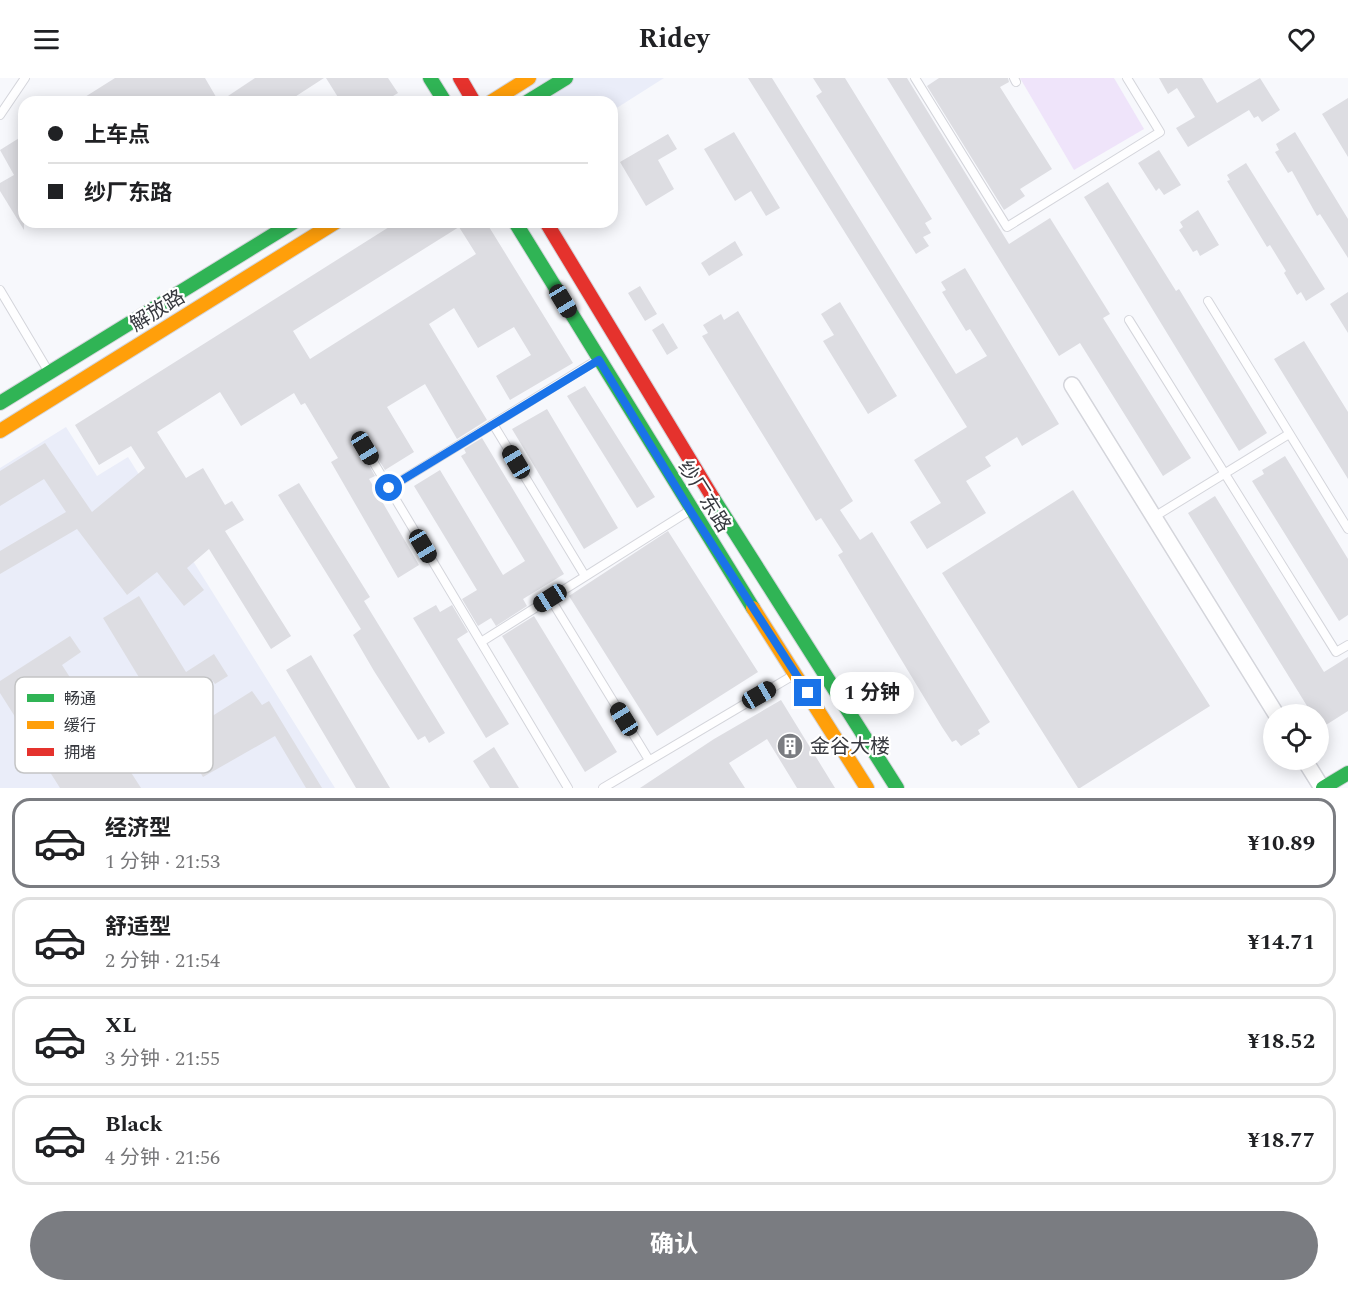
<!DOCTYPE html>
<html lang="zh">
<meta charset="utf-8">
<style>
:root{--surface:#fff;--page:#f6f6f6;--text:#202124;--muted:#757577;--line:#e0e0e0;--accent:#7a7c81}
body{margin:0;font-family:Spectral,"Noto Sans SC",serif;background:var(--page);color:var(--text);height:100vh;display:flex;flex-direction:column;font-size:22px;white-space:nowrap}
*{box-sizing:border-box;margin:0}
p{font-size:20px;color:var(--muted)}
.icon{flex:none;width:33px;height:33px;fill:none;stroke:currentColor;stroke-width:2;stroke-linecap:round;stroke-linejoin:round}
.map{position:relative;height:710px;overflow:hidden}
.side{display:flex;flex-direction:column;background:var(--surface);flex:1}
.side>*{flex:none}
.guide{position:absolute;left:18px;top:18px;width:600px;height:132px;border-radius:18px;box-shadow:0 3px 15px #0003;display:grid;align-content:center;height:132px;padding:0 30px;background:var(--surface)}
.controls{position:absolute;left:1263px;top:626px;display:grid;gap:12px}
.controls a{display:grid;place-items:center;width:66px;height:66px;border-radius:50%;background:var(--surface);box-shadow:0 3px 15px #0003;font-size:30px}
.end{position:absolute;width:27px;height:27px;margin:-14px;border:8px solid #1a73e8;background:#fff;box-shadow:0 0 0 3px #fff}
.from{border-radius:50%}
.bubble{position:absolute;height:42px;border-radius:21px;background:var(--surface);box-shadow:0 3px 15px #0003;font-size:20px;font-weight:700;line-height:42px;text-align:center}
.car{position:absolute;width:18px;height:36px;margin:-18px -9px;border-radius:8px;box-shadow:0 0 4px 2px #0007;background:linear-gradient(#222 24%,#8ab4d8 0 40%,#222 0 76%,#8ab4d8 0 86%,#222 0)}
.guide b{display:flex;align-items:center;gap:21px;height:57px;font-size:22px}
.guide b+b{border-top:2px solid var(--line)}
.guide i{width:15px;height:15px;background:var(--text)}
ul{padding:10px 0 0;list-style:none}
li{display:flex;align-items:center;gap:18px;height:90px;margin:0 12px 9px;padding:0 18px;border:3px solid var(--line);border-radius:18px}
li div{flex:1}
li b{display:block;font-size:22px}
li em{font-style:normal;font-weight:700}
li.current{border-color:var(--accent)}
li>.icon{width:54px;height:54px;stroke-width:1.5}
.cta{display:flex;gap:12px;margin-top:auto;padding:12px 30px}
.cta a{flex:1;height:69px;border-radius:36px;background:var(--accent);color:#fff;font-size:24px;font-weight:700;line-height:69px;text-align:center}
header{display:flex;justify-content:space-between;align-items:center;height:78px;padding:0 30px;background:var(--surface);font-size:27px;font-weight:700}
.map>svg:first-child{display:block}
</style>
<header><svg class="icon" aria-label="menu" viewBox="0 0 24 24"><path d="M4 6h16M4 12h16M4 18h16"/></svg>Ridey<svg class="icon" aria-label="heart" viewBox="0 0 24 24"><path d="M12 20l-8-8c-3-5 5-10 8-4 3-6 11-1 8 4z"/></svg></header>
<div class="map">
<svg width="1348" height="710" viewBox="0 0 1348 710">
<rect width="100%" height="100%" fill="#f7f8fc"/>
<!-- built -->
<path fill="#eaedf9" d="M522,0h142l-52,33v-9h-75z
M66,349l31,49 31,-19 207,331h-335v-320z"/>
<!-- green -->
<path fill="#efe4fa" d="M1020,0h94l30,51 -70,41z"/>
<!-- building -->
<path fill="#dddde2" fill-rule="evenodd" d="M115,0h90l14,24 36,-24h69l-37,24h-210z
M326,0h62l10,15 -15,9h-42z
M748,0h24l184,296 31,-18 -17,-27 -4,2 -24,-39 4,-2 -5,-8 24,-14 94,156 -37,22 -5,-9 -32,20 6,9 -25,15 20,32 -59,36 -17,-27 31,-19 -27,-43 53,-33z
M813,0h32l87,141 -7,4 6,10 -8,4 6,9 -13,8 -100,-158 6,-4z
M887,0h20l102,166 41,-26 60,96 -7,4 88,140 -28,18 -83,-133 -21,13z
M939,0h69l1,4 -9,5 52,82 -32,20 5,7 -21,14 -77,-124z
M1159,0h43l15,25 43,-25 20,32 -18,12 -4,-6 -4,2 -5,-8 -61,37 -12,-19 19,-11 -18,-29 -9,6z
M1348,20v59l-26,-43z
M734,54l46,76 -14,8 -15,-25 -16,10 -31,-52z
M1295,54l53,87v39l-28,-44 -3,2 -25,-45 -4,2 -13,-21 4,-2 -3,-6z
M668,56l9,15 -19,11 16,29 -28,17 -26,-44z
M24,57v95l-24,-39v-8l14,-8 -14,-25z
M1159,72l22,35 -17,10 -5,-7 -3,3 -18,-28z
M1246,85l79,126 -19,12 -5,-9 -4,3 -13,-22 2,-2 -16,-26 -3,2 -40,-66 3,-1 -3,-5z
M1108,104l68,109 3,-2 88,144 -28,18 -155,-254z
M1198,132l21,35 -19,11 -3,-6 -4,2 -14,-22 4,-3 -3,-5z
M397,144h89l87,141 -63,37 -14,-24 35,-21 -17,-28 -36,21 -24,-40 -25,16 58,96 -30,19 -32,-55 -38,23 27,45 -29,18 -17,-27h-6l-3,5 16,28 -6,3 50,86 -21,13 -67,-116 7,-4 -33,-55 -4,2 -7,-12 -53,33 -21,-34 -63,40 29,46 17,-10 22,37 7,-4 12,19 -19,11 66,105 -20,13 -62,-100 -22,19 17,22 -20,16 -27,-34 -30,23 -50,-66 -77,45v-23l66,-39 -22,-33 -44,27v-35l45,-28 47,69 53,-44 -14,-22 -32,19 -24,-40zM459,149l17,27 -166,105 -17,-28z
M735,163l8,14 -34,21 -8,-13z
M640,208l17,28 -12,7 -17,-28z
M1348,214v41l-18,-29z
M840,224l57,94 -29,18 -45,-73 11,-6 -13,-21z
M738,233l115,190 -13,9 20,30 12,-8 118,190 -12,8 2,4 -19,12 -5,-6 -4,2 -10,-15 -104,-172 5,-3 -22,-34 -5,3 -114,-185 6,-3 -5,-8 18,-11 3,6z
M663,245l15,25 -11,7 -15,-25z
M1304,263l44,71v67l-74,-120z
M585,308l70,111 -18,11 -70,-112z
M547,331l71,119 -34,21 -72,-120z
M482,360l82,136 -41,25 4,7 -31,20 -5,-8 -13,8 -16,-27 15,-9 -63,-104 26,-16 63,105 22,-14 -64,-105 5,-3 -2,-4z
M1285,378l63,103v56l-9,6 -87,-140 12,-7 -2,-4z
M299,405l71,114 -6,4 81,132 -16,10 -4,-7 -7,4 -44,-69 -21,-36 8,-6 -83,-134z
M1073,412l137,216 -130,82h-2l-136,-215z
M1215,418l109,176 24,-15v54l-30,19v-16h-6l-124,-201z
M668,453l90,141 -101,64 -88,-140z
M139,518l47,76 28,-18 14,22 -13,8 -3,-4 -52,32 -57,-94z
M436,527l4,7 12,-7 16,27 -11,7 52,85 -23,14 -73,-120z
M534,538l83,136 -32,20 -83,-136z
M70,558l11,16 -19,13 79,123h-81l-60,-95v-12z
M311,577l79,133h-34l-70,-118z
M252,613l10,14 7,-4 53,87h-16l-31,-52 -72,41 -24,-40z
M781,622l54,88h-38l-30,-49 -38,24 16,25h-105l74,-49z
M494,669l25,41h-29l-17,-27z"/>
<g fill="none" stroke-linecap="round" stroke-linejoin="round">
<defs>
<path id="lane" d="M915,0l92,149 153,-95 -33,-54
M1014,0l2,4
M0,37l25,-37
M0,212l47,79
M1208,223l140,228
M1129,242l207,332 12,-7
M493,346l92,152
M365,370l203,340
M389,410l208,-128
M1154,439l135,-83
M550,520l99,162
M481,564l208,-131
M603,710l189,-112"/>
<path id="street" d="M1072,307l204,329
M1304,681l18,29"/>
<path id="fast" d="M430,0l15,24
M527,24l39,-24
M515,144l238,386
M0,325l294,-181
M713,420l184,290
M1323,710l25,-15"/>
<path id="slow" d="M491,24l38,-24
M0,353l336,-209
M753,530l114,180"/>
<path id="jam" d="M460,0l14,24
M546,144l167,276"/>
</defs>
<!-- lane casing -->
<use href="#lane" stroke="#d4d5db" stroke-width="10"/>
<!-- street casing -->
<use href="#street" stroke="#d4d5db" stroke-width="18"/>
<!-- fast casing -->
<use href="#fast" stroke="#d4d5db" stroke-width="16"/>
<!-- slow casing -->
<use href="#slow" stroke="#d4d5db" stroke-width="16"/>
<!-- jam casing -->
<use href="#jam" stroke="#d4d5db" stroke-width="16"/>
<!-- lane -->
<use href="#lane" stroke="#fefeff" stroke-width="8"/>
<!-- street -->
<use href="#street" stroke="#fefeff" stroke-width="15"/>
<!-- fast -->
<use href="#fast" stroke="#30b455" stroke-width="14"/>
<!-- slow -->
<use href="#slow" stroke="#ff9f0a" stroke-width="14"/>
<!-- jam -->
<use href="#jam" stroke="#e5322d" stroke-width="14"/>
</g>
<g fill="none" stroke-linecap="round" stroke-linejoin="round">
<!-- route -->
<path stroke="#1a73e8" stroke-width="8" d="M389,410l210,-128 91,150 118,183"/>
</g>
<!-- icons -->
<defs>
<symbol id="building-disc" viewBox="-11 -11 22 22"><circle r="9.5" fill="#7a7c81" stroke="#fff"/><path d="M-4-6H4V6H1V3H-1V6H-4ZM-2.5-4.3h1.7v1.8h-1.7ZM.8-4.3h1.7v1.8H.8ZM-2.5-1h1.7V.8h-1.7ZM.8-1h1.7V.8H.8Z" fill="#fff"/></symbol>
</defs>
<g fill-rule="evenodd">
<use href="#building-disc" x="775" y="653" width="30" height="30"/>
</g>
<g text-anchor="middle" stroke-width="4.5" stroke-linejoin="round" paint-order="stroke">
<!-- street labels -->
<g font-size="20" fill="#37393f" stroke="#fff">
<text transform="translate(157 232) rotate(-32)" y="7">解放路</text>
<text transform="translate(705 418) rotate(58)" y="7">纱厂东路</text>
</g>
<!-- poi labels -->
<g font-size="20" fill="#37393f" stroke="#fff" text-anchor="start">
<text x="810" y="675">金谷大楼</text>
</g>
</g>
<!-- legend -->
<rect x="15" y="599" width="198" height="96" rx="9" fill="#fff" stroke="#c3c4c5" stroke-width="1.5"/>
<rect x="27" y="616" width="27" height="8" fill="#30b455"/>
<rect x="27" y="643" width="27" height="8" fill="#ff9f0a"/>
<rect x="27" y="670" width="27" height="8" fill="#e5322d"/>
<g font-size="16" fill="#37393f">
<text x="64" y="626">畅通</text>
<text x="64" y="653">缓行</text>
<text x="64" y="680">拥堵</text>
</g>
</svg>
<div class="controls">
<a><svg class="icon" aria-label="locate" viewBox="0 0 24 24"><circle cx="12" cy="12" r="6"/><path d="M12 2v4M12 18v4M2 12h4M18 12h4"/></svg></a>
</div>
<i class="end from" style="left:389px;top:410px"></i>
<i class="end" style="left:808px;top:615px"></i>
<div class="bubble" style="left:830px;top:594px;width:84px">1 分钟</div>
<i class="car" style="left:563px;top:223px;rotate:149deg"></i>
<i class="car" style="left:365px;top:370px;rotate:149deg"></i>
<i class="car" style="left:516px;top:384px;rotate:329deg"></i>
<i class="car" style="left:423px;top:468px;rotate:149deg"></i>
<i class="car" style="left:550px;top:520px;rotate:238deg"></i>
<i class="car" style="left:759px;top:617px;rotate:60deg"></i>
<i class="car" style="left:624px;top:641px;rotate:328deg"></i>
<div class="guide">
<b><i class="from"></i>上车点</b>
<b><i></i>纱厂东路</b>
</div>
</div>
<section class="side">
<ul>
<li class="current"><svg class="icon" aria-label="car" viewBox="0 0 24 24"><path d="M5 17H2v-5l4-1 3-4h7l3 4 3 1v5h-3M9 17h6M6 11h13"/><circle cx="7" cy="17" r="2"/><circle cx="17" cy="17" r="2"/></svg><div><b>经济型</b><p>1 分钟 · 21:53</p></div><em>¥10.89</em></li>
<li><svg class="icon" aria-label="car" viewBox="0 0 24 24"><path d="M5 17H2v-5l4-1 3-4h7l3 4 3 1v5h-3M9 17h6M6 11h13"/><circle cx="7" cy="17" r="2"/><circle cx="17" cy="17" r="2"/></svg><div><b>舒适型</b><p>2 分钟 · 21:54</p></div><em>¥14.71</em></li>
<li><svg class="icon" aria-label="car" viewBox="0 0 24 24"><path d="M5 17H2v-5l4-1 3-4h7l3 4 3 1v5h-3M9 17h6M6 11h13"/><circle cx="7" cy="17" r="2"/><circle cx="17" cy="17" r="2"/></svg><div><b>XL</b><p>3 分钟 · 21:55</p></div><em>¥18.52</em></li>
<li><svg class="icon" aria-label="car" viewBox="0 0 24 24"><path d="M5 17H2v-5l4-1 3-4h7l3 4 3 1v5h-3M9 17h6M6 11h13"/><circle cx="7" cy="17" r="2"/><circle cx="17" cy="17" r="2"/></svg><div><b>Black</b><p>4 分钟 · 21:56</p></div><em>¥18.77</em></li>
</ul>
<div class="cta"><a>确认</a></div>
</section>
